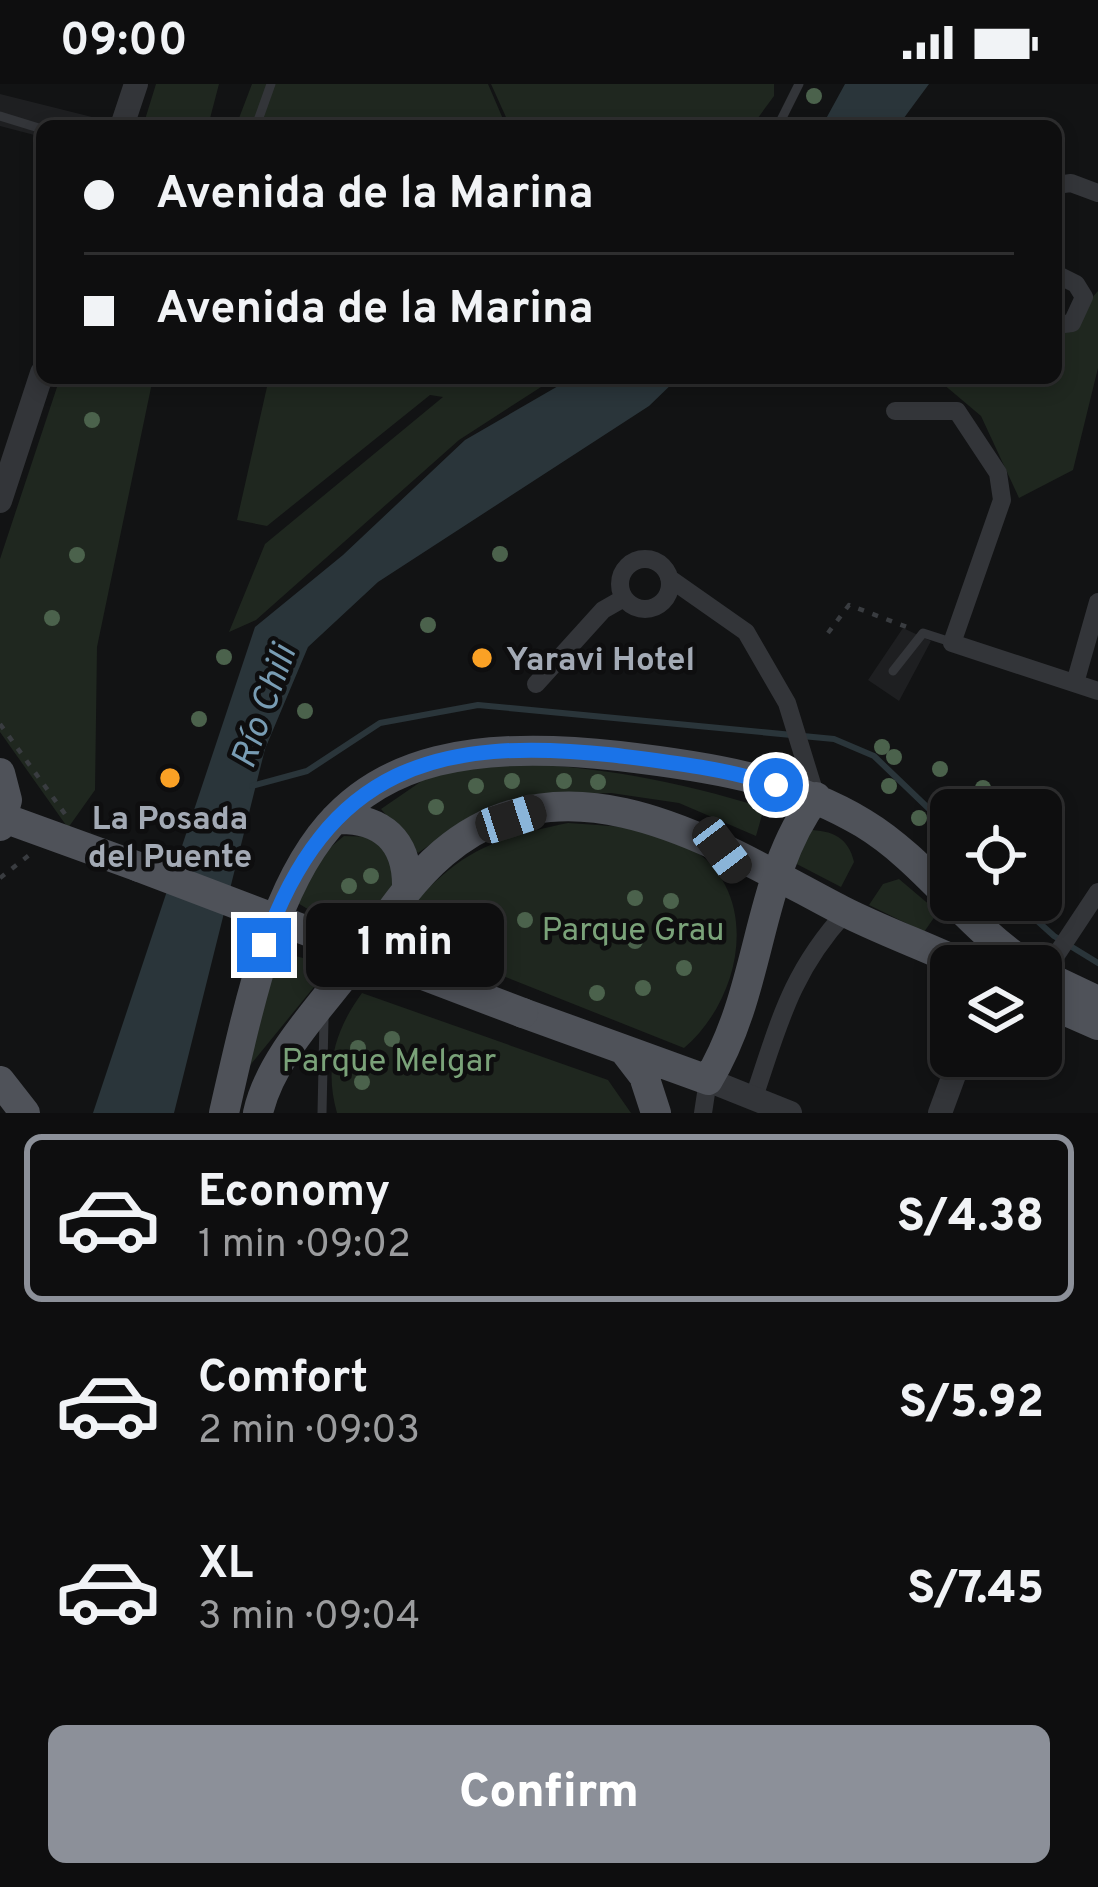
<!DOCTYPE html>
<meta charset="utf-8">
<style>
:root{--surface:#0e0e0f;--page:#1c1c1d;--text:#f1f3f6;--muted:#9b9c9e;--line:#2e2e2f;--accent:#8c9099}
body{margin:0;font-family:Overpass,sans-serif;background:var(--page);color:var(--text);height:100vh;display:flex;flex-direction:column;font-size:45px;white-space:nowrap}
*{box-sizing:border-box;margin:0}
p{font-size:39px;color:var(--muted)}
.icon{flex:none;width:66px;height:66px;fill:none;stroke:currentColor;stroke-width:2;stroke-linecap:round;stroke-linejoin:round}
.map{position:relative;height:1029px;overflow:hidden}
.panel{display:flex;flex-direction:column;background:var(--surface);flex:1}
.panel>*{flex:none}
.guide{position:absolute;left:36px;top:36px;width:1026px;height:264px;border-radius:18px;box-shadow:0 6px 18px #0003,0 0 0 3px var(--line);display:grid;align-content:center;height:264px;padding:0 48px;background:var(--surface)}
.buttons{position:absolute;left:930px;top:705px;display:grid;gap:24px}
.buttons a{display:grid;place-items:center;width:132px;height:132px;border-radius:18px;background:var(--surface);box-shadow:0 6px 18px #0003,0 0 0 3px var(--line);font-size:60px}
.end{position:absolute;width:54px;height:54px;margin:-27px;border:15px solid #1a73e8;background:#fff;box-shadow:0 0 0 6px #fff}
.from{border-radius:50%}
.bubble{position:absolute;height:84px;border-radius:18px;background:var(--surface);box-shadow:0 6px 18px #0003,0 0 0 3px var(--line);font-size:39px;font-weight:800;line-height:84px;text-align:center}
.car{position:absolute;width:36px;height:72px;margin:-36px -18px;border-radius:15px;box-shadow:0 0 9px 3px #0007;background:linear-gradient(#222 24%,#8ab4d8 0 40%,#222 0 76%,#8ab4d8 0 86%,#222 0)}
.guide b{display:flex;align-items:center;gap:42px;height:114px;font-size:45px}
.guide b+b{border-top:3px solid var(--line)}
.guide i{width:30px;height:30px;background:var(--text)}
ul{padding:21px 0 0;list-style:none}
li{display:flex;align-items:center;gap:36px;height:168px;margin:0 24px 18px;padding:0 24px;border:6px solid transparent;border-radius:18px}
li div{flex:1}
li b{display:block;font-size:45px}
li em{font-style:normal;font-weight:800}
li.current{border-color:var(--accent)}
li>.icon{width:108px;height:108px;stroke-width:1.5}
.action{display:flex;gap:24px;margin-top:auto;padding:24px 48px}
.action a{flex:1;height:138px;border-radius:18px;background:var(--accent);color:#fff;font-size:48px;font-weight:800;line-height:138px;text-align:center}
.status{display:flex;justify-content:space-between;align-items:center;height:84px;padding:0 60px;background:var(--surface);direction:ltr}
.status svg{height:33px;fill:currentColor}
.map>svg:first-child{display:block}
</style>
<div class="status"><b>09:00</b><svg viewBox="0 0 49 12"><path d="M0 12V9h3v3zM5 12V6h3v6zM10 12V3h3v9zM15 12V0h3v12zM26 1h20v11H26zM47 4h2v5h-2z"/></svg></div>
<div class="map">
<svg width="1098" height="1029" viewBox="0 0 1098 1029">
<rect width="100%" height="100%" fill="#121314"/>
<!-- built -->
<path fill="#1e1f21" d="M0,10l92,23 -2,9h-48v11l-42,-11z
M903,544l28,13 -32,60 -31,-21z"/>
<!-- green -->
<path fill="#1f271f" d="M156,0h63l-11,42h-65z
M252,0h236l18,42h-270z
M491,0h283v12l-22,30h-242z
M1098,207v77l-25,102 -54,28 -38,-82 -45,-38h120v-41z
M60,294h93l-56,269 -2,143 -27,38 -68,-96v-173z
M269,294h286l-96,62 -203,180 -27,12 36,-88 178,-147 -13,-2 -163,131 -30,-6z
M499,679c93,2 176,17 265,45l-8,28 -77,-33 -68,-10 -70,2 -68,20 -55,38 -37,-44 51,-35z
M568,739c38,3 86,3 120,23 76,46 54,153 -4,202l-294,-117c61,-72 85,-89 178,-108z
M808,746c24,0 41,8 46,32l-13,25 -52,-27z
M344,752l31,1 25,25v21l-27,32 -32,-15 -30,11 -20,-12 19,-35z
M899,795l39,33 -14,20 -55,-27 14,-21z
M276,867l27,7 20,18 -76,93z
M362,909l246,87 23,33h-294c-13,-46 -2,-83 25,-120z"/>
<!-- water -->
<path fill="#2a353a" d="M845,0h84l-31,42h-76z
M572,294h106l-29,28 -271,176 -70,65 -43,102 -91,364h-81l162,-486 88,-72 122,-115z"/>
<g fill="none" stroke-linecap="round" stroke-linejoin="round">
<!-- stream -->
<path stroke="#2a353a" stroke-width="6" d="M252,702l55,-15 73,-48 98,-18 356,34 40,17 77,74
M1014,816l40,36 44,27"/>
<!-- path -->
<path stroke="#393c40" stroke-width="4.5" stroke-dasharray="6 9" stroke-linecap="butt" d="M828,549l21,-28 63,24
M0,640l65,90
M0,794l33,-26"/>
<!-- service -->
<path stroke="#333539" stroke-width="9" d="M0,32l42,13
M256,42l15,-42
M778,42l21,-42
M893,587l30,-38 28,9
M322,1029l2,-94"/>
<!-- minor -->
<path stroke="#333539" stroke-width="18" d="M1056,101l15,-2 27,10
M1056,190l20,10 8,13 -12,26 -16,2
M895,327h62l41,62 4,27 -50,143 146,48
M620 500a25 25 0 1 1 50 0a25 25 0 1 1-50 0Z
M669,494l77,54 41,71 29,94
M1075,599l23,-81
M536,600l67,-74 21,-12
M1043,891l55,-83
M753,1016c26,-76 37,-127 93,-188
M703,1029l5,-33"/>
<!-- tertiary -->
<path stroke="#333539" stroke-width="24" d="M122,42l14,-42
M0,417l42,-128
M708,996l82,33
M940,1029l21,-57"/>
<!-- primary -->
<path stroke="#4f5259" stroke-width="30" d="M0,689l7,27 -7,26
M4,734l135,49
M335,735c47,-2 73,22 72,69
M1041,890l57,27
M1041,916l57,25
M523,929l185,67c56,-93 47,-202 108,-283
M624,966l20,26 12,37
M0,997l25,32
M224,1029c58,-256 91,-392 395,-357 85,10 169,22 244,67 63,38 103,103 166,143
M258,1029c13,-59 69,-112 104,-161 24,-34 48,-71 81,-99 126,-107 279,-5 398,57 41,21 84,36 126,56"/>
<!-- primary-bridge -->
<path stroke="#4f5259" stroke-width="30" d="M139,783l384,146"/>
</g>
<!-- trees -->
<g fill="#4b624c">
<circle cx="814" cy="12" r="8"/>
<circle cx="92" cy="336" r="8"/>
<circle cx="500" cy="470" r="8"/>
<circle cx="77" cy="471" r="8"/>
<circle cx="52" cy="534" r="8"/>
<circle cx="428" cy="541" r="8"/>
<circle cx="224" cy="573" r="8"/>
<circle cx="305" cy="627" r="8"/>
<circle cx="199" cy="635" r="8"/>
<circle cx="882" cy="663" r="8"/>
<circle cx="894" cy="673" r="8"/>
<circle cx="940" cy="685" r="8"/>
<circle cx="512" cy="697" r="8"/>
<circle cx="564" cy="697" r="8"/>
<circle cx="598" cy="698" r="8"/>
<circle cx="476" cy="702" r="8"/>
<circle cx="889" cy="702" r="8"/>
<circle cx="983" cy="704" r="8"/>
<circle cx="436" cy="723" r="8"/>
<circle cx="919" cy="734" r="8"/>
<circle cx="371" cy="792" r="8"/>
<circle cx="349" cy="802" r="8"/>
<circle cx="635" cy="814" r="8"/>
<circle cx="671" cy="817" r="8"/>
<circle cx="525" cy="836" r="8"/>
<circle cx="668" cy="847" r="8"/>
<circle cx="469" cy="848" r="8"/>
<circle cx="570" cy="851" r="8"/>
<circle cx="635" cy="857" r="8"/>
<circle cx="684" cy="884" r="8"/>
<circle cx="643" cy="904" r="8"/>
<circle cx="597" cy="909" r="8"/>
<circle cx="392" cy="955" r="8"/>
<circle cx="358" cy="964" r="8"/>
<circle cx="362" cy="998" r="8"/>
</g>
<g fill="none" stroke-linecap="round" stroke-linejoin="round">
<!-- route -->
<path stroke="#1a73e8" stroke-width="15" d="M264,861c63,-178 173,-209 349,-190 56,7 110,13 163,30"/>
</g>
<!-- markers -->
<g fill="#faa125" stroke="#0e0e0f" stroke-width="4.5">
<circle cx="482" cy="574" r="12"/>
<circle cx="170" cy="694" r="12"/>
</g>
<g text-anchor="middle" stroke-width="9" stroke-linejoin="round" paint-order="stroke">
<!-- poi labels -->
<g font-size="33" font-weight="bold" fill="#a3aab5" stroke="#0e0e0f" text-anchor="start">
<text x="506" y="586">Yaravi Hotel</text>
<text x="170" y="745" text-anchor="middle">La Posada<tspan x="170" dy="38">del Puente</tspan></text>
</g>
<!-- park labels -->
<g font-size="33" fill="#7aa279" stroke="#0e0e0f">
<text x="633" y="856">Parque Grau</text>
<text x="389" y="987">Parque Melgar</text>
</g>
<!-- water labels -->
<g font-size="36" font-style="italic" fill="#789cb3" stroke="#0e0e0f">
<text transform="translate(262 622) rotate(-70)" y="13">Río Chili</text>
</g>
</g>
</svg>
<div class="buttons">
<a><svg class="icon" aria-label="locate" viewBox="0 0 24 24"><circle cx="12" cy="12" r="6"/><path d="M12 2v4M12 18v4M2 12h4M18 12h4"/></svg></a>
<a><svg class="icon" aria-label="layers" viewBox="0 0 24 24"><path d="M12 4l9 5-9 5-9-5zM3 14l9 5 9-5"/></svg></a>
</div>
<i class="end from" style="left:776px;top:701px"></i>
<i class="end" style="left:264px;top:861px"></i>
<div class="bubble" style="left:306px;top:819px;width:198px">1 min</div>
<i class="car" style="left:511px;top:735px;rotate:72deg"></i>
<i class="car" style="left:722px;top:766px;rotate:143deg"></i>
<div class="guide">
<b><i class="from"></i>Avenida de la Marina</b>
<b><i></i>Avenida de la Marina</b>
</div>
</div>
<section class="panel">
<ul>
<li class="current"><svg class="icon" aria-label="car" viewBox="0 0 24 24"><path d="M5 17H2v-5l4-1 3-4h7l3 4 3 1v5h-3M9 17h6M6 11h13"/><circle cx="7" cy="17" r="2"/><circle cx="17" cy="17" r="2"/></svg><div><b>Economy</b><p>1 min · 09:02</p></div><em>S/4.38</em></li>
<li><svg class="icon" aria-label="car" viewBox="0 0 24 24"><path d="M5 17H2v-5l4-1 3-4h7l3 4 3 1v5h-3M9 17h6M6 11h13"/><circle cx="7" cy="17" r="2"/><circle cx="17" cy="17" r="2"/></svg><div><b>Comfort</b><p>2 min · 09:03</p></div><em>S/5.92</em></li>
<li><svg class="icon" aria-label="car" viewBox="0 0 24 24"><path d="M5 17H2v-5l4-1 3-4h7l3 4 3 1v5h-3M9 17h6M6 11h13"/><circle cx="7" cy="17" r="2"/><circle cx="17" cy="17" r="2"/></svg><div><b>XL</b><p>3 min · 09:04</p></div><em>S/7.45</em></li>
</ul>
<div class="action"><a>Confirm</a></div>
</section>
